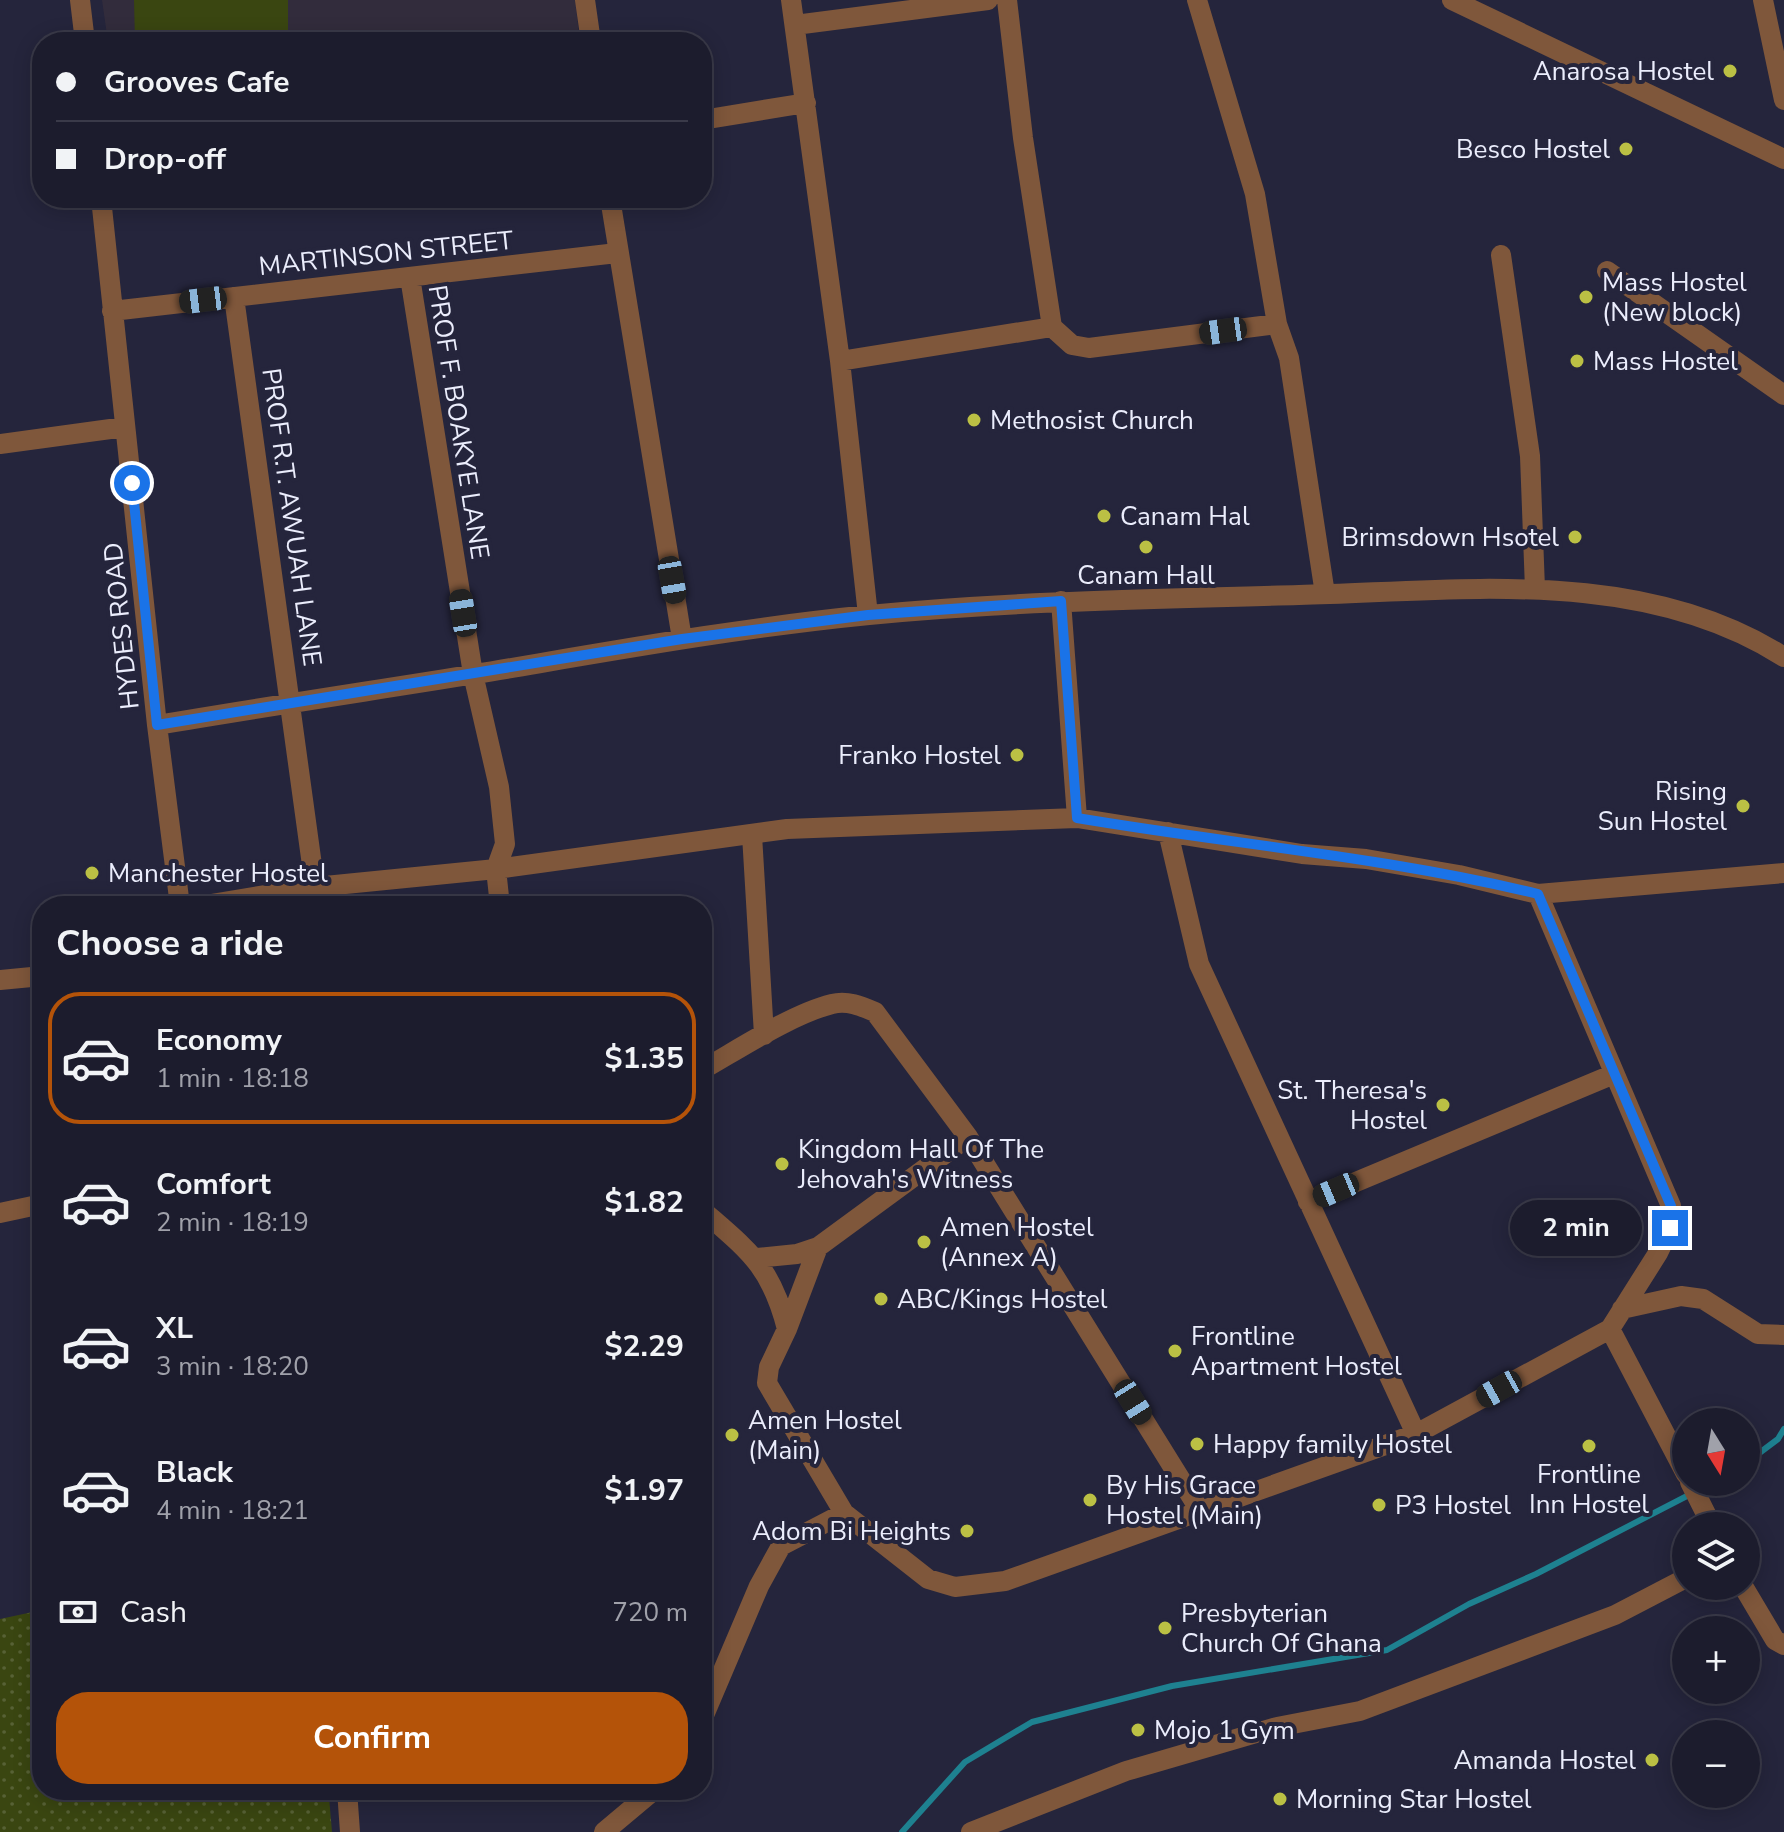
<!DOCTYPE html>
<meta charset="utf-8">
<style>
:root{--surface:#1c1c2d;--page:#292939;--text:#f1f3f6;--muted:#a0a1aa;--line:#3a3a49;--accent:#b45309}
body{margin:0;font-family:"Nunito Sans",sans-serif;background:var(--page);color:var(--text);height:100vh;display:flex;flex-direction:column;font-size:30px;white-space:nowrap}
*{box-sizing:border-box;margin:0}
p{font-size:26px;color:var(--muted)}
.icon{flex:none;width:44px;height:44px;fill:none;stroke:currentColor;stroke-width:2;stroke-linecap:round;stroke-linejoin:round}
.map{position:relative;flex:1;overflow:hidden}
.drawer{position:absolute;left:32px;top:896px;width:680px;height:904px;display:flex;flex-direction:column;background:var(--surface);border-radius:32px;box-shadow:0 4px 20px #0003,0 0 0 2px var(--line)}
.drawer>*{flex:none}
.banner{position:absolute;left:32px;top:32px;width:680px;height:176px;border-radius:32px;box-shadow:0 4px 20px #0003,0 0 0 2px var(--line);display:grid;align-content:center;height:176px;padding:0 24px;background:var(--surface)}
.needle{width:52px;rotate:169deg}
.buttons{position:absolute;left:1672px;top:1408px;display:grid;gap:16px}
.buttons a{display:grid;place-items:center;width:88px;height:88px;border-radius:50%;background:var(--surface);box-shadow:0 4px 20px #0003,0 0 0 2px var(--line);font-size:40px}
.end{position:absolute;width:36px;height:36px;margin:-18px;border:10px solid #1a73e8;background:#fff;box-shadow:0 0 0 4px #fff}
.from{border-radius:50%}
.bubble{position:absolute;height:56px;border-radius:28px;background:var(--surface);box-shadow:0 4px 20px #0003,0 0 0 2px var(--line);font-size:26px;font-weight:700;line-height:56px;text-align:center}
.car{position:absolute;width:24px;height:48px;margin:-24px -12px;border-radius:10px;box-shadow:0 0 6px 2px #0007;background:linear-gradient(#222 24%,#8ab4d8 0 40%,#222 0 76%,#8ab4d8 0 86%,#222 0)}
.banner b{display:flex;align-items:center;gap:28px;height:76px;font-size:30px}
.banner b+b{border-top:2px solid var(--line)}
.banner i{width:20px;height:20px;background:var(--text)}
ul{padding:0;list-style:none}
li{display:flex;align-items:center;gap:24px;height:132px;margin:0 16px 12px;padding:0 8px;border:4px solid transparent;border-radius:32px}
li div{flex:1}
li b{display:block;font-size:30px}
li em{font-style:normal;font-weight:700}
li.selected{border-color:var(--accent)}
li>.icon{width:72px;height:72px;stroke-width:1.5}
h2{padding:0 24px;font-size:36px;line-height:96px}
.pay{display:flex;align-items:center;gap:20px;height:88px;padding:0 24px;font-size:30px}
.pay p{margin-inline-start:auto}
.cta{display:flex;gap:16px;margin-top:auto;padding:16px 24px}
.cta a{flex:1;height:92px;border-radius:32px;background:var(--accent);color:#fff;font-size:32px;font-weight:700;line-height:92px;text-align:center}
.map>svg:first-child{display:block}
</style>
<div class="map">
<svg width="1784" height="1832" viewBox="0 0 1784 1832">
<defs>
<pattern id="grass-dots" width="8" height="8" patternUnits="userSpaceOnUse" patternTransform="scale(2)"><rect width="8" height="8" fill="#3a4611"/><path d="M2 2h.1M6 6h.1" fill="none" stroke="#576135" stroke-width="1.8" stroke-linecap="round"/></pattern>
</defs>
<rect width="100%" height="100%" fill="#25253c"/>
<!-- education -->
<path fill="#322c3c" d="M102,0h473l5,42h-472z"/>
<!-- grass -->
<path fill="url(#grass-dots)" d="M42,1610v180h266l2,7h19l3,35h-332v-213z"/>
<!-- pitch -->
<path fill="#3a4611" d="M134,0h154v42h-153z"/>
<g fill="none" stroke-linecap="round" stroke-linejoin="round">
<!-- stream -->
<path stroke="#1e8190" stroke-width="6" d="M1746,1463l32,-24 6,-10
M902,1832l63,-70 67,-40 140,-36 215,-36 82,-46 67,-30 178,-92"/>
<!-- street -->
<path stroke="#7f573b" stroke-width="20" d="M80,0l5,42
M585,0l6,42
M791,0l49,361 28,254
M1007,0l16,138 29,189
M1197,0l58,194 22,130 12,34 36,236
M1452,0l332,159
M1763,0l21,100
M795,25l193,-25
M702,120l104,-17
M101,198l56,527 23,181
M610,198l72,441
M1501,255l29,201 5,133
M1607,271l177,124
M410,277l63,397 26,113 6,57 -9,25 4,37
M234,297l81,590
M112,311l505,-58
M840,361l212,-34 20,18 17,3 188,-24
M0,444l125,-17
M1061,601l16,217
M157,725c106,-18 213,-34 319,-51 131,-22 261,-46 393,-59 143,-14 287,-16 430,-20 162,-4 342,-29 485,62
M1168,832l31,132 217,470
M752,835l12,200
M199,906l116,-19 181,-18 291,-40 290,-11 225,36 64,5 93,16 79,19 246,-21
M0,980l42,-4
M702,1070c37,-21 90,-56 130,-66 15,-4 29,2 43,8l93,125 231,372
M1308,1202l306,-128
M702,1210c47,41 69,56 85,119
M0,1213l42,-9
M818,1247l-31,82 -18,38 -2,16 77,130 84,66 27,8 50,-6 411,-147 194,-105 48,-76 12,-25 1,-22 -133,-312
M757,1258l40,-4 21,-7 150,-110
M1622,1309l59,-13 22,3 55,35 26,1
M1610,1329l76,145
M1690,1482l22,44
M1743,1586l32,54 9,5
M702,1720l57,-134 22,-40 63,-33
M347,1790l3,42
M604,1832l50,-42
M971,1832l155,-61 151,-44 83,-16 255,-96 71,-37"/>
</g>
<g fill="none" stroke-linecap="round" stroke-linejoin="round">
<!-- route -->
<path stroke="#1a73e8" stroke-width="10" d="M132,483l25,242 525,-86 186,-24 193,-14 16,217c154,26 309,39 461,76l133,312 -1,22"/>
</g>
<!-- markers -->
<g fill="#bbc044" stroke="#25253c" stroke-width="3">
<circle cx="1730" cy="71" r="8"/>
<circle cx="1626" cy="149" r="8"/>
<circle cx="1586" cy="297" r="8"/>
<circle cx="1577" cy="361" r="8"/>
<circle cx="974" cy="420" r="8"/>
<circle cx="1104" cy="516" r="8"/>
<circle cx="1575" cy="537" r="8"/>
<circle cx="1146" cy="547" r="8"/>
<circle cx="1017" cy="755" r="8"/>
<circle cx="1743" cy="806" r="8"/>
<circle cx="92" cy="873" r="8"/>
<circle cx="1443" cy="1105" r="8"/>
<circle cx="782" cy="1164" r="8"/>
<circle cx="924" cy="1242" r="8"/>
<circle cx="881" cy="1299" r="8"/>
<circle cx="1175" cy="1351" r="8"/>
<circle cx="732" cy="1435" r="8"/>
<circle cx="1197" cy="1444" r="8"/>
<circle cx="1589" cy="1446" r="8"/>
<circle cx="1090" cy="1500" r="8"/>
<circle cx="1379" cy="1505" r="8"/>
<circle cx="967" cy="1531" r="8"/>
<circle cx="1165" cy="1628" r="8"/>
<circle cx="1138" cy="1730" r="8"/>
<circle cx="1652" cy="1760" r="8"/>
<circle cx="1280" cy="1799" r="8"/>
</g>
<g text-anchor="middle" stroke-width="8" stroke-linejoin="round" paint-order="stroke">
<!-- poi labels -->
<g font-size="26" fill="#ebedfc" stroke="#25253c" text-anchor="start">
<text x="1714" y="80" text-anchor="end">Anarosa Hostel</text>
<text x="1610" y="158" text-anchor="end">Besco Hostel</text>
<text x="1602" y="291">Mass Hostel<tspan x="1602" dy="30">(New block)</tspan></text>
<text x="1593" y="370">Mass Hostel</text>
<text x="990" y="429">Methosist Church</text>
<text x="1120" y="525">Canam Hal</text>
<text x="1559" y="546" text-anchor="end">Brimsdown Hsotel</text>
<text x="1146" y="584" text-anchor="middle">Canam Hall</text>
<text x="1001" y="764" text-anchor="end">Franko Hostel</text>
<text x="1727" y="800" text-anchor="end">Rising<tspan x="1727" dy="30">Sun Hostel</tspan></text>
<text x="108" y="882">Manchester Hostel</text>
<text x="1427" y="1099" text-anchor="end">St. Theresa's<tspan x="1427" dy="30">Hostel</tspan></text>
<text x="798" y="1158">Kingdom Hall Of The<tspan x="798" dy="30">Jehovah's Witness</tspan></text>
<text x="940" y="1236">Amen Hostel<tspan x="940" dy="30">(Annex A)</tspan></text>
<text x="897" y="1308">ABC/Kings Hostel</text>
<text x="1191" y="1345">Frontline<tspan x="1191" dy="30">Apartment Hostel</tspan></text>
<text x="748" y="1429">Amen Hostel<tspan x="748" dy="30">(Main)</tspan></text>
<text x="1213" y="1453">Happy family Hostel</text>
<text x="1589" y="1483" text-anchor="middle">Frontline<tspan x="1589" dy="30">Inn Hostel</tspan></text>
<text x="1106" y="1494">By His Grace<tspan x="1106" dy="30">Hostel (Main)</tspan></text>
<text x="1395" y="1514">P3 Hostel</text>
<text x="951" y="1540" text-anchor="end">Adom Bi Heights</text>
<text x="1181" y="1622">Presbyterian<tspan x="1181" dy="30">Church Of Ghana</tspan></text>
<text x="1154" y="1739">Mojo 1 Gym</text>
<text x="1636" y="1769" text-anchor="end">Amanda Hostel</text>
<text x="1296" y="1808">Morning Star Hostel</text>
</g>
<!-- street labels -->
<g font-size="26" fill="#ebedfc" stroke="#25253c">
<text transform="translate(386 253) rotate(-6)" y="9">MARTINSON STREET</text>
<text transform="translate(459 422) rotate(81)" y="9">PROF F. BOAKYE LANE</text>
<text transform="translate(292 517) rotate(82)" y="9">PROF R.T. AWUAH LANE</text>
<text transform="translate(121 626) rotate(-96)" y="9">HYDES ROAD</text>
</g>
</g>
</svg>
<div class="buttons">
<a><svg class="needle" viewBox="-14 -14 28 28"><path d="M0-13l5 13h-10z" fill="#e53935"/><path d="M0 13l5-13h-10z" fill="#a0a1aa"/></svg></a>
<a><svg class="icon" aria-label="layers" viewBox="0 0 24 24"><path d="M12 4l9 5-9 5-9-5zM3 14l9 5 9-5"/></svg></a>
<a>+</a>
<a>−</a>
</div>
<i class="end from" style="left:132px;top:483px"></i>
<i class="end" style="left:1670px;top:1228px"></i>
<div class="bubble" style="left:1510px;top:1200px;width:132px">2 min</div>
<i class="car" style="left:203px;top:300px;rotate:263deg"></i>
<i class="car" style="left:1223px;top:331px;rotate:262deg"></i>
<i class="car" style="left:672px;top:580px;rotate:170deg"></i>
<i class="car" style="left:463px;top:613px;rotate:351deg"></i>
<i class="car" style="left:1336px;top:1190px;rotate:247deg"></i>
<i class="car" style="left:1499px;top:1389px;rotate:241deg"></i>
<i class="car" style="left:1133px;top:1402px;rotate:148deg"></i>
<div class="banner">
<b><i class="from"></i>Grooves Cafe</b>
<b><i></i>Drop-off</b>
</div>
<section class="drawer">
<h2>Choose a ride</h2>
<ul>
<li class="selected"><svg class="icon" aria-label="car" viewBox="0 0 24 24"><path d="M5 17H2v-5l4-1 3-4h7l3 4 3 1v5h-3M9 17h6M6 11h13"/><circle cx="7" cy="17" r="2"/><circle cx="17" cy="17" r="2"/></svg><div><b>Economy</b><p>1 min · 18:18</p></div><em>$1.35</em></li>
<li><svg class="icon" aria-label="car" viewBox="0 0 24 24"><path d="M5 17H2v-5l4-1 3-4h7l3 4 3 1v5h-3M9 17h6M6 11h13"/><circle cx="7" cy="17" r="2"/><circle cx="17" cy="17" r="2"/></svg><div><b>Comfort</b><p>2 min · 18:19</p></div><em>$1.82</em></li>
<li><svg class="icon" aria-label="car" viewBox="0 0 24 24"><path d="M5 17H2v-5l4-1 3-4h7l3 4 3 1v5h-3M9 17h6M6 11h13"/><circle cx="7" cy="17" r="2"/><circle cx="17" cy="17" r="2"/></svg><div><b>XL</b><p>3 min · 18:20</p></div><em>$2.29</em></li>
<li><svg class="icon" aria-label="car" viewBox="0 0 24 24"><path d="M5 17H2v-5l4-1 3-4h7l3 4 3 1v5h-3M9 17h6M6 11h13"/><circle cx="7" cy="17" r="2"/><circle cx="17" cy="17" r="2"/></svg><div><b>Black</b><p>4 min · 18:21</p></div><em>$1.97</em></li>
</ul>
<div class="pay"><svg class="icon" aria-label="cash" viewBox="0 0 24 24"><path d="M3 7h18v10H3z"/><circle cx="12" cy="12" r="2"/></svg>Cash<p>720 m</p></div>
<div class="cta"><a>Confirm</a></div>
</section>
</div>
